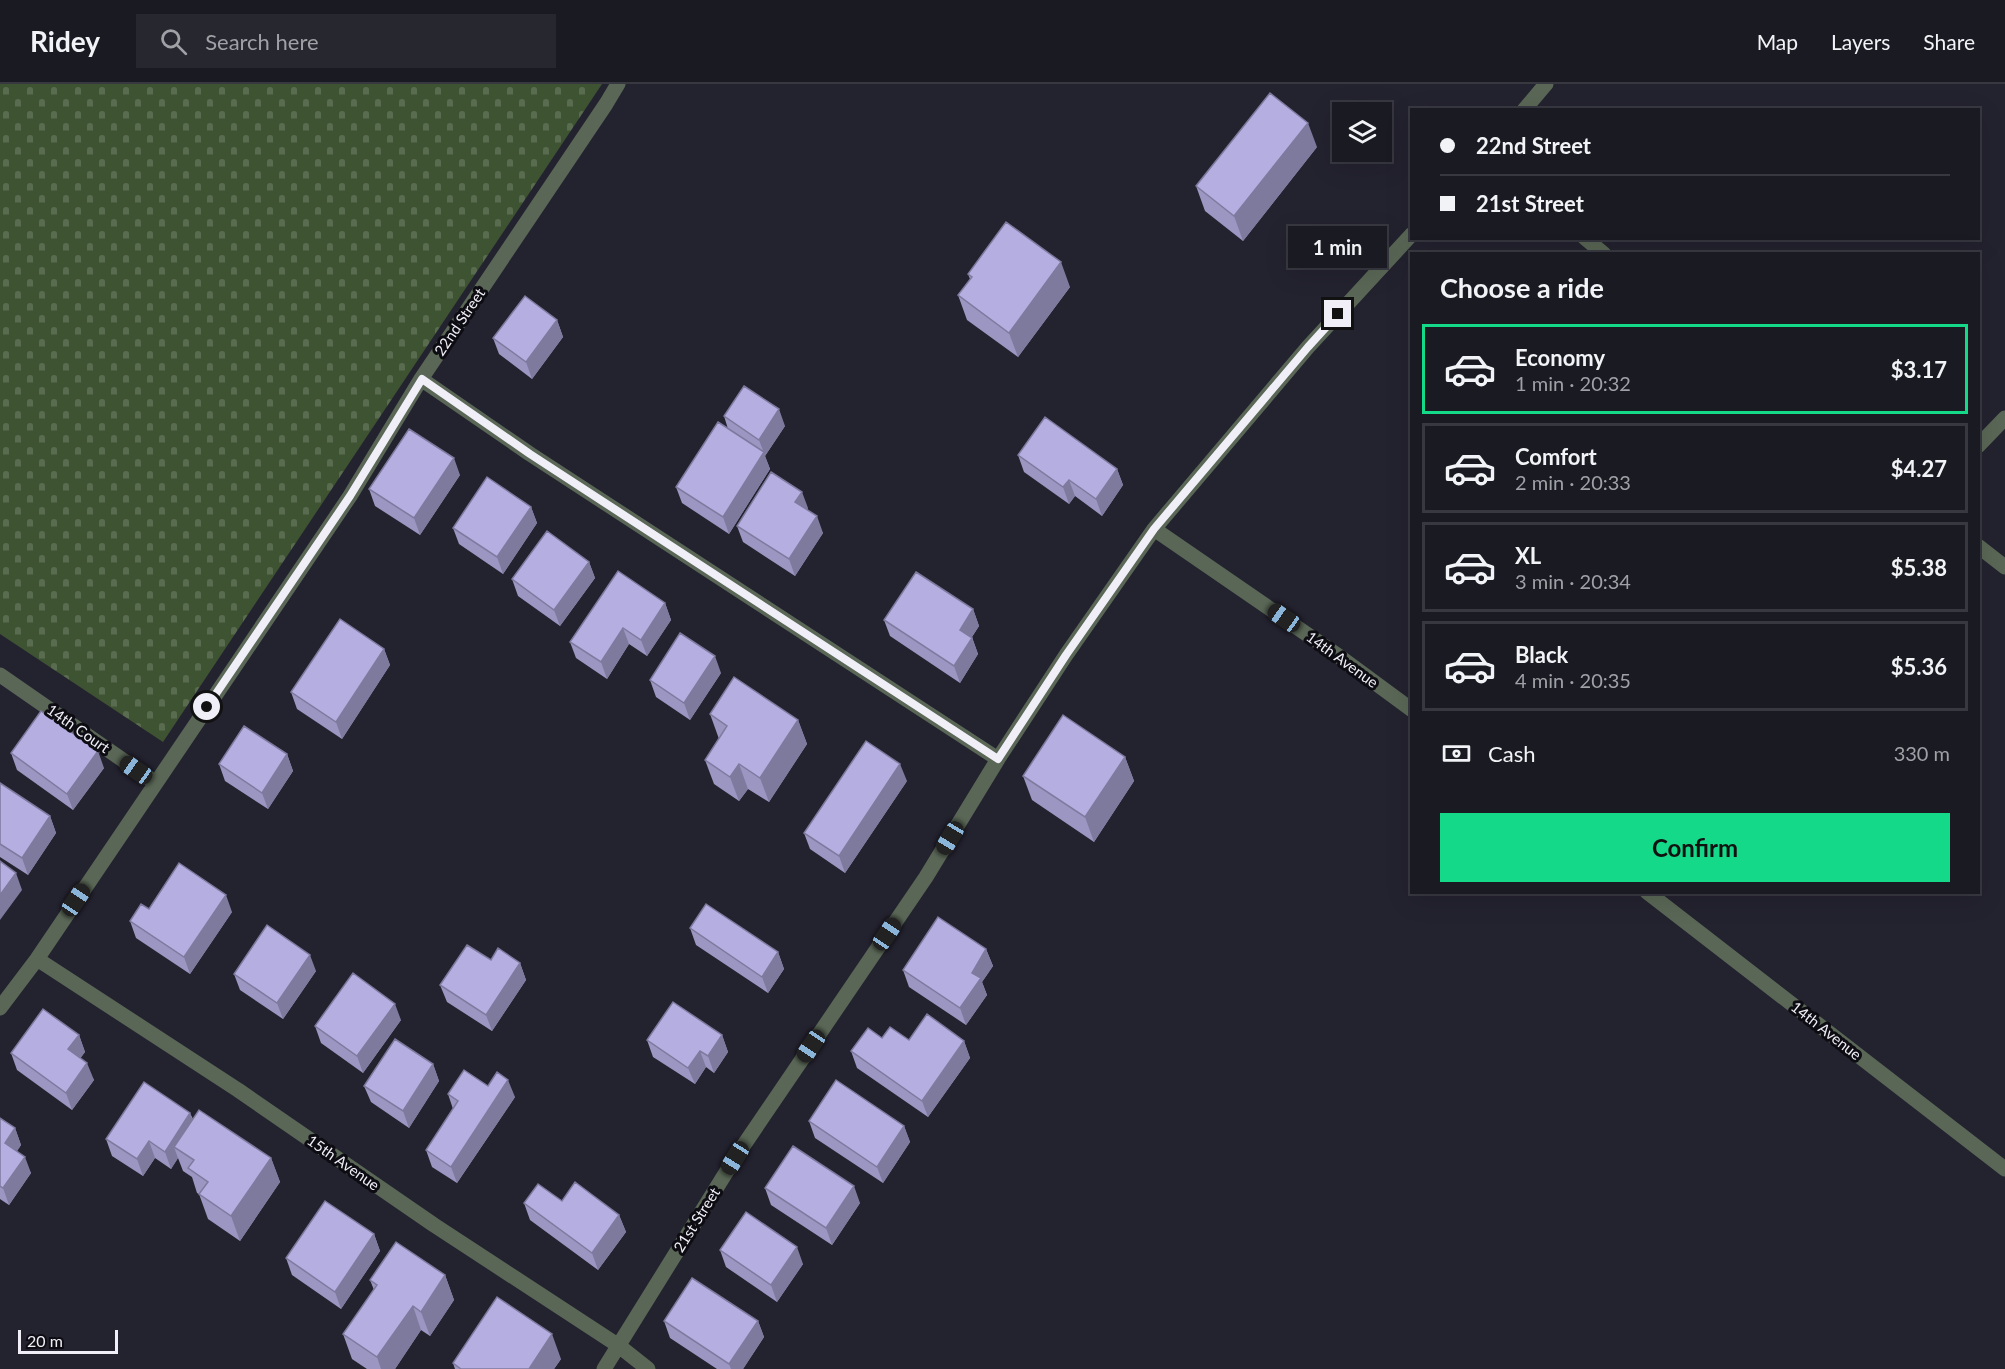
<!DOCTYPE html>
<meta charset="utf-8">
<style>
:root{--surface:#1a1a23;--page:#272730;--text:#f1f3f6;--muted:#9fa1a6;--line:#383841;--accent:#13d989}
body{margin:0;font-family:Lato,sans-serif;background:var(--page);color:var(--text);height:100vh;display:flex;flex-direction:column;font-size:22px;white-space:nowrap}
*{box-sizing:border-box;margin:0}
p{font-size:20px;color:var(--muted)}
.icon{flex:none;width:33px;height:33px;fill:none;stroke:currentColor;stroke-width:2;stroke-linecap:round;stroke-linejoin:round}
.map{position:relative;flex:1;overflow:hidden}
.details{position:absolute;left:1410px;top:168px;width:570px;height:642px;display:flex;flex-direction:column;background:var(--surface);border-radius:0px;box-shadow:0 6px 24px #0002,0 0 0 2px var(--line)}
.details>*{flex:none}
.banner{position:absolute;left:1410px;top:24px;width:570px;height:132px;border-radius:0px;box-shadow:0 6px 24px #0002,0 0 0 2px var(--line);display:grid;align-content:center;height:132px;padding:0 30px;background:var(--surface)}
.tools{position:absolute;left:1332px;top:18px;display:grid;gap:12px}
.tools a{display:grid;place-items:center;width:60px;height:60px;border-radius:0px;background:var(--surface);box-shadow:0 6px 24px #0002,0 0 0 2px var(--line);font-size:30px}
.scale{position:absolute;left:18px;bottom:15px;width:100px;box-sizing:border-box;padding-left:6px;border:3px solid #f0eff8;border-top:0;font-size:16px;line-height:21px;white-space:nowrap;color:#f0eff8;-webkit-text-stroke:4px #0d0c12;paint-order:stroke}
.end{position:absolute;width:27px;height:27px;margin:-14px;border:8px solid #f0eff8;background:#111;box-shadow:0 0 0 3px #111}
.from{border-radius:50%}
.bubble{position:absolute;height:42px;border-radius:0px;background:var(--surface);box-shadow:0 6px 24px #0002,0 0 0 2px var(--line);font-size:20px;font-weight:700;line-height:42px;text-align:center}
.car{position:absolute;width:18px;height:36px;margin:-18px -9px;border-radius:8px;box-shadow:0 0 4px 2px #0007;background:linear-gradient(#222 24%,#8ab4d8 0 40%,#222 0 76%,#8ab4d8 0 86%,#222 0)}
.banner b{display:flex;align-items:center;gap:21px;height:57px;font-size:22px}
.banner b+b{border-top:2px solid var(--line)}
.banner i{width:15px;height:15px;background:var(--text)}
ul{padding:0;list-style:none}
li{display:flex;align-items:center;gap:18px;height:90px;margin:0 12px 9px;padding:0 18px;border:3px solid var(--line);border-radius:0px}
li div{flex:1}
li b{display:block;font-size:22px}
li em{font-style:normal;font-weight:700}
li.active{border-color:var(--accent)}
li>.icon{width:54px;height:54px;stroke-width:1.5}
h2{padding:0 30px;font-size:27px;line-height:72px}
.pay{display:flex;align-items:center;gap:15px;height:66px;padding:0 30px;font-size:22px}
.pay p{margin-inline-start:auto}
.button{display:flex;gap:12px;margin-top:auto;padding:12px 30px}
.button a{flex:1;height:69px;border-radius:0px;background:var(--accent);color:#111;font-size:24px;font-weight:700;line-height:69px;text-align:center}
header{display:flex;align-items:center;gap:36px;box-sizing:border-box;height:84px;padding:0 30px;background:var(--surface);border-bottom:2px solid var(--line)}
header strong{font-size:28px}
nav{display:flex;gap:33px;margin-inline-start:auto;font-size:21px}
.search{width:420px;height:54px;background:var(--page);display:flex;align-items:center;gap:15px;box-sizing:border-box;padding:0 21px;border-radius:0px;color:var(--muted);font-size:22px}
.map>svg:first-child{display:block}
</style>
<header>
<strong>Ridey</strong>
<div class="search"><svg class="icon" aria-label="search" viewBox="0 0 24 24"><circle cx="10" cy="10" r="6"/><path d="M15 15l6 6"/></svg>Search here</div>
<nav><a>Map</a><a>Layers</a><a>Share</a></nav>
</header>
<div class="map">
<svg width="2005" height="1285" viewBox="0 0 2005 1285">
<defs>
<pattern id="cemetery-stones" width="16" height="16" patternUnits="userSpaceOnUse" patternTransform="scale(1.5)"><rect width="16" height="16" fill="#3e5331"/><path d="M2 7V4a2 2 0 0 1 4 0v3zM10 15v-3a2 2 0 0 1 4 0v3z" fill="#5a6c50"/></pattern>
</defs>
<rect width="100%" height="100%" fill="#23222f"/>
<!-- cemetery -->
<path fill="url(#cemetery-stones)" d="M0,0h602l-439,658 -163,-108z"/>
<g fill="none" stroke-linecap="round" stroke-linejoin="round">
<!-- minor -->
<path stroke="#5a6756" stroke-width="15" d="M1524,26l22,-26
M1585,154l19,16
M421,295l109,75 468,305
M1978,362l27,-28
M1154,445l186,128 72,53
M1978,462l27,21
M0,591l156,108
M1647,808l358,277
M37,875l201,131 196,135 185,121 29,23
M0,924l37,-49 313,-463 71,-117 185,-275 12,-20
M604,1285l131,-211 191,-281 72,-118 68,-104 88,-126 154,-182 104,-113"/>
</g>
<!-- wall -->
<path fill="#9b96c2" d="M1317,63l-74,94 -38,-30 -9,-25z
M968,190l102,13 -52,70 -51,-37 -9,-25 12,-16z
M557,236l6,17 -31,42 -33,-25 -6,-16z
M724,332l61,10 -20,30 5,13 -41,65 -47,-31 -6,-16 52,-58z
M1018,371l99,14 6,16 -21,31 -27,-20 -6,8 -45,-32z
M460,391l-40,60 -45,-29 -6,-17z
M531,423l6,16 -34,51 -44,-30 -6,-16z
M808,424l-1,2 16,23 -28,43 -52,-34 -6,-16z
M589,478l6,16 -35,48 -42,-30 -6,-17z
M665,519l6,17 -24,36 -18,-12 -22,35 -31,-21 -6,-16z
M973,525l6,17 -7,11 6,17 -18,29 -70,-47 -6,-16z
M384,565l6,16 -48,74 -45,-30 -6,-17z
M721,589l-31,47 -34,-23 -6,-17z
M710,630l88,6 9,24 -38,58 -21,-13 -9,12 -25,-17 -9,-24 14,-21z
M11,669l93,15 -31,42 -56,-40z
M287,670l6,17 -25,38 -43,-28 -6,-17z
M1125,673l9,24 -40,61 -62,-42 -9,-24z
M907,697l-62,92 -35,-24 -6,-16z
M0,699l50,33 6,17 -28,42 -28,-18z
M232,828l-42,62 -54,-36 -6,-17z
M690,844l88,24 6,17 -16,24 -72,-48z
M986,865l7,17 -11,16 5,13 -21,30 -57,-38 -6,-17z
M491,876l29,3 6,17 -34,51 -45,-29 -7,-17z
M316,887l-33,48 -43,-29 -6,-16z
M401,936l-38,53 -42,-30 -6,-17z
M79,951l6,17 -5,6 14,22 -22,30 -55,-40 -6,-17z
M722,951l6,17 -14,21 -8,-6 -11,17 -42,-27 -6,-17z
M882,954l27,2 55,1 6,17 -42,59 -71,-49 -6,-17z
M433,980l6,17 -30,47 -38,-26 -7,-16z
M488,1002l27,11 -58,86 -25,-16 -6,-17 27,-41 -5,-15z
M190,1029l3,6 78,39 9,24 -40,59 -32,-22 -9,-25 -2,-1 -5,-16 -9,-6 -5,-13 -7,11 -16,-11 -12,18 -31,-20 -6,-17z
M0,1034l15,10 6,17 -4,6 14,22 -22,32 -9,-6z
M809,1037l95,5 6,16 -27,41 -68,-45z
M765,1104l95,15 -28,42 -61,-40z
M562,1117l57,14 7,17 -28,38 -68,-50 -6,-17z
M374,1150l6,17 -39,58 -49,-34 -6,-17z
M720,1166l83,14 -26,38 -51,-35z
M445,1191l9,25 -24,36 -9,-6 -26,39h-28l-15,-10 -9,-25 31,-44 -4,-10z
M664,1237h94l6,16 -21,32h-26l-47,-31z
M561,1275l-7,10h-99l-2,-6z"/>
<!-- shaded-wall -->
<path fill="#7e7a9e" d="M1308,39l9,24 -74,94 -9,-25z
M1061,178l9,25 -52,70 -9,-24z
M557,236l6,17 -31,42 -6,-17z
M779,325l6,17 -20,30 5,13 -41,65 -6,-17 41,-64 -5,-13z
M454,374l6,17 -40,60 -6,-17z
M1117,385l6,16 -21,31 -6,-17z
M1069,396l6,16 -6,8 -6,-17z
M802,408l6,16 -6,11 -7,-17z
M531,423l6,16 -34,51 -6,-17z
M817,432l6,17 -28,43 -6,-17z
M589,478l6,16 -35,48 -6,-16z
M665,519l6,17 -24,36 -6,-16z
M973,525l6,17 -13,20 -6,-16z
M623,544l6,16 -22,35 -6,-17z
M972,554l6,16 -18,29 -6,-17z
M384,565l6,16 -48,74 -6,-17z
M715,572l6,17 -31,47 -6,-17z
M798,636l9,24 -38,58 -9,-24z
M98,667l6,17 -31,42 -6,-16z
M287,670l6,17 -25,38 -6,-16z
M1125,673l9,24 -40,61 -9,-25z
M739,680l9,25 -9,12 -9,-24z
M900,680l7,17 -62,92 -6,-17z
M50,732l6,17 -28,42 -6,-17z
M16,789l6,17 -22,30v-25z
M226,811l6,17 -42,62 -6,-17z
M986,865l7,17 -11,16 5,13 -21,30 -6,-17 12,-35z
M778,868l6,17 -16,24 -6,-16z
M310,871l6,16 -33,48 -6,-16z
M520,879l6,17 -34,51 -6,-16z
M395,920l6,16 -38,53 -6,-17z
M79,951l6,17 -10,14 -7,-17z
M722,951l6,17 -14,21 -6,-17z
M964,957l6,17 -42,59 -6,-16z
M700,967l6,16 -11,17 -7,-16z
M87,979l7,17 -22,30 -6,-17z
M433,980l6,17 -30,47 -6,-17z
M508,996l7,17 -58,86 -6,-16z
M190,1029l6,17 -22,17 4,11 -7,11 -6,-17z
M904,1042l6,16 -27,41 -6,-16z
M15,1044l6,17 -10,15 -6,-17z
M149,1057l6,17 -12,18 -6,-17z
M25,1073l6,16 -22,32 -6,-17z
M271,1074l9,24 -40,59 -9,-25z
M854,1102l6,17 -28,42 -6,-17z
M619,1131l7,17 -28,38 -6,-17z
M374,1150l6,17 -39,58 -6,-17z
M797,1163l6,17 -26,38 -6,-17z
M445,1191l9,25 -24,36 -9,-24z
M413,1222l8,24 -26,39h-14l-4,-12z
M758,1237l6,16 -21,32h-12l-2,-5z
M552,1250l9,25 -7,10h-25z"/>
<!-- building -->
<path fill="#b4aee1" stroke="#7e7a9e" stroke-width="1.5" d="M1270,9l38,30 -74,93 -38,-30z
M1006,138l55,40 -52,71 -51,-38 14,-18 -4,-3z
M525,212l32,24 -31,42 -33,-24z
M744,302l35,23 -20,31 -35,-24z
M1045,333l72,52 -21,30 -27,-19 -6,7 -45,-32z
M718,338l46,30 -41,65 -47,-30z
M409,345l45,29 -40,60 -45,-29z
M771,388l31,20 -7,10 22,14 -28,43 -52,-33z
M487,393l44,30 -34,50 -44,-29z
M547,447l42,31 -35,48 -42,-31z
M618,487l47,32 -24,37 -18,-12 -22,34 -31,-20z
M916,488l57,37 -13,21 12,8 -18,28 -70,-46z
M340,535l44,30 -48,73 -45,-30z
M680,549l35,23 -31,47 -34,-23z
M734,593l64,43 -38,58 -21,-14 -9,13 -25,-17 22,-34 -17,-12z
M41,627l57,40 -31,43 -56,-41z
M1063,631l62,42 -40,60 -62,-41z
M244,642l43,28 -25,39 -43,-29z
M866,657l34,23 -61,92 -35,-23z
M0,699l50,33 -28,42 -22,-14z
M0,777l16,12 -16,22z
M179,779l47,32 -42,62 -54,-36 11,-17 8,5z
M706,820l72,48 -16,25 -72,-49z
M938,833l48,32 -14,24 9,5 -21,30 -57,-38z
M267,841l43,30 -33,48 -43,-29z
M467,861l24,15 7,-12 22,15 -34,52 -46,-30z
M353,889l42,31 -38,52 -42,-30z
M673,918l49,33 -14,21 -8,-5 -12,17 -41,-28z
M43,925l36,26 -11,14 19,14 -21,30 -55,-40z
M927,930l37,27 -42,60 -71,-50 17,-23 14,10 8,-11 19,13z
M395,955l38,25 -30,47 -39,-25z
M464,986l24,16 9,-14 11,8 -57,87 -25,-17 32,-49 -10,-7z
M836,996l68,46 -27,41 -68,-46z
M144,998l46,31 -25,39 -16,-11 -12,18 -31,-20z
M199,1026l72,48 -40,58 -32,-22 9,-12 -20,-14 6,-8 -20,-13z
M0,1034l15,10 -10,15 20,14 -22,31 -3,-2z
M793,1062l61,40 -28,42 -61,-40z
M575,1098l44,33 -27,38 -68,-50 14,-19 24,17z
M325,1117l49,33 -39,58 -49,-34z
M746,1128l51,35 -26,38 -51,-35z
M396,1158l49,33 -24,37 -8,-6 -36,51 -34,-23 34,-49 -7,-5z
M692,1194l66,43 -29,43 -65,-43z
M497,1213l55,37 -23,35h-68l-8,-6z"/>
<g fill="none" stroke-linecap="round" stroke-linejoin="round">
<!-- route -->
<path stroke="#f0eff8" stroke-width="8" d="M207,623l143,-211 72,-117 108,75 468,305 68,-104 88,-126 154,-182 30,-33"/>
</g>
<g text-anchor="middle" stroke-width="6" stroke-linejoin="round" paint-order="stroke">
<!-- street labels -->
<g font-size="15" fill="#f0eff8" stroke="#0d0c12">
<text transform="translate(460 238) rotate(-56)" y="5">22nd Street</text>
<text transform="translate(1342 576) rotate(36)" y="5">14th Avenue</text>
<text transform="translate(78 645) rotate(35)" y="5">14th Court</text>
<text transform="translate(1826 947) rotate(38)" y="5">14th Avenue</text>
<text transform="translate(343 1079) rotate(35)" y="5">15th Avenue</text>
<text transform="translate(697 1136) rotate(-58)" y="5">21st Street</text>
</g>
</g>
</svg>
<div class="tools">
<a><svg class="icon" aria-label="layers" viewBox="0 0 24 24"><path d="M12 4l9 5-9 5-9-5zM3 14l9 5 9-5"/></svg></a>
</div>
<div class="scale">20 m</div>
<i class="end from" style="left:207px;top:623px"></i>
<i class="end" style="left:1338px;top:230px"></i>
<div class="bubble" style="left:1288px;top:142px;width:99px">1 min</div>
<i class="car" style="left:1284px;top:534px;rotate:305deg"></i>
<i class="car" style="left:136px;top:686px;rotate:305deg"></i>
<i class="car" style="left:950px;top:754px;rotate:211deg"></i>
<i class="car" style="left:76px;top:816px;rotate:34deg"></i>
<i class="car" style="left:887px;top:850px;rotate:34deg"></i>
<i class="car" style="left:811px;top:962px;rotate:214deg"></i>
<i class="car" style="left:735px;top:1074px;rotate:212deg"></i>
<div class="banner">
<b><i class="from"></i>22nd Street</b>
<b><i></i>21st Street</b>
</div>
<section class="details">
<h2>Choose a ride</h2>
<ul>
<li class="active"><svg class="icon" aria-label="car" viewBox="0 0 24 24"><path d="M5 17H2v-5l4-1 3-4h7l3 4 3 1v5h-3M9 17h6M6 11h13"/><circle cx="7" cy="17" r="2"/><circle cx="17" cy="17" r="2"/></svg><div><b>Economy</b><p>1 min · 20:32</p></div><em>$3.17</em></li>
<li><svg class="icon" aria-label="car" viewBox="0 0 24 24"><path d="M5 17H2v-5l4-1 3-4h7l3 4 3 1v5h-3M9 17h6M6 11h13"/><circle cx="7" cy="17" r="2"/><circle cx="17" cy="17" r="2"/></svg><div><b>Comfort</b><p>2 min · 20:33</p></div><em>$4.27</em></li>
<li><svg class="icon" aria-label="car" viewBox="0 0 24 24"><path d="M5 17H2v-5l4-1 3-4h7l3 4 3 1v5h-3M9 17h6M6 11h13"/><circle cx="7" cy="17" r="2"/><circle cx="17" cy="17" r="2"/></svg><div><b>XL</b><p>3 min · 20:34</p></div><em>$5.38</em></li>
<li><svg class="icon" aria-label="car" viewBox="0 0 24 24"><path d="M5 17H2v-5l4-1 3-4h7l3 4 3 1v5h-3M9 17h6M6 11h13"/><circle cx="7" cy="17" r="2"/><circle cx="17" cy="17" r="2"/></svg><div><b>Black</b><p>4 min · 20:35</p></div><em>$5.36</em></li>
</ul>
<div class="pay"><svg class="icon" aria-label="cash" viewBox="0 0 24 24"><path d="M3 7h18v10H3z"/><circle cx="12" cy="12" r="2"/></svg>Cash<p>330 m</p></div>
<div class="button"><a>Confirm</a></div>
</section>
</div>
